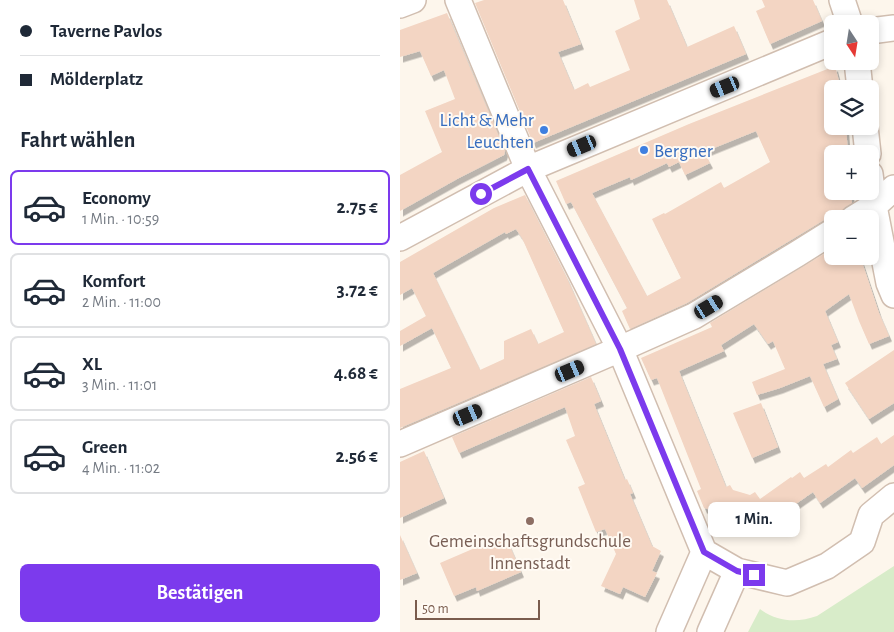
<!DOCTYPE html>
<html lang="de">
<meta charset="utf-8">
<style>
:root{--surface:#fff;--page:#f6f6f7;--text:#1f2937;--muted:#747a83;--line:#e0e1e3;--accent:#7c3aed}
body{margin:0;font-family:"Alegreya Sans",sans-serif;background:var(--page);color:var(--text);height:100vh;display:flex;flex-direction:column;font-size:19px;white-space:nowrap}
*{box-sizing:border-box;margin:0}
p{font-size:16px;color:var(--muted)}
.icon{flex:none;width:28px;height:28px;fill:none;stroke:currentColor;stroke-width:2;stroke-linecap:round;stroke-linejoin:round}
.map{position:relative;flex:1;overflow:hidden}
.details{display:flex;flex-direction:column;background:var(--surface);width:400px}
.details>*{flex:none}
.top-card{display:grid;align-content:center;height:110px;padding:0 20px;background:var(--surface)}
.needle{width:32px;rotate:168deg}
.tools{position:absolute;left:424px;top:15px;display:grid;gap:10px}
.tools a{display:grid;place-items:center;width:55px;height:55px;border-radius:8px;background:var(--surface);box-shadow:0 2px 8px #0003;font-size:25px}
.scale{position:absolute;left:15px;bottom:12px;width:125px;box-sizing:border-box;padding-left:5px;border:2px solid #7a5c4d;border-top:0;font-size:14px;line-height:18px;white-space:nowrap;color:#7a5c4d;-webkit-text-stroke:4px #fffaf3;paint-order:stroke}
.end{position:absolute;width:22px;height:22px;margin:-11px;border:6px solid #7c3aed;background:#fff;box-shadow:0 0 0 2px #fff}
.from{border-radius:50%}
.bubble{position:absolute;height:35px;border-radius:8px;background:var(--surface);box-shadow:0 2px 8px #0003;font-size:16px;font-weight:700;line-height:35px;text-align:center}
.car{position:absolute;width:15px;height:30px;margin:-15px -8px;border-radius:6px;box-shadow:0 0 4px 1px #0007;background:linear-gradient(#222 24%,#8ab4d8 0 40%,#222 0 76%,#8ab4d8 0 86%,#222 0)}
.top-card b{display:flex;align-items:center;gap:18px;height:48px;font-size:19px}
.top-card b+b{border-top:1px solid var(--line)}
.top-card i{width:12px;height:12px;background:var(--text)}
ul{padding:0;list-style:none}
li{display:flex;align-items:center;gap:15px;height:75px;margin:0 10px 8px;padding:0 10px;border:2px solid var(--line);border-radius:8px}
li div{flex:1}
li b{display:block;font-size:19px}
li em{font-style:normal;font-weight:700}
li.current{border-color:var(--accent)}
li>.icon{width:45px;height:45px;stroke-width:1.5}
h2{padding:0 20px;font-size:22px;line-height:60px}
.action{display:flex;gap:10px;margin-top:auto;padding:10px 20px}
.action a{flex:1;height:58px;border-radius:8px;background:var(--accent);color:#fff;font-size:20px;font-weight:700;line-height:58px;text-align:center}
main{display:flex;flex:1;min-height:0}
.map>svg:first-child{display:block}
</style>
<main>
<section class="details">
<div class="top-card">
<b><i class="from"></i>Taverne Pavlos</b>
<b><i></i>Mölderplatz</b>
</div>
<h2>Fahrt wählen</h2>
<ul>
<li class="current"><svg class="icon" aria-label="car" viewBox="0 0 24 24"><path d="M5 17H2v-5l4-1 3-4h7l3 4 3 1v5h-3M9 17h6M6 11h13"/><circle cx="7" cy="17" r="2"/><circle cx="17" cy="17" r="2"/></svg><div><b>Economy</b><p>1 Min. · 10:59</p></div><em>2.75 €</em></li>
<li><svg class="icon" aria-label="car" viewBox="0 0 24 24"><path d="M5 17H2v-5l4-1 3-4h7l3 4 3 1v5h-3M9 17h6M6 11h13"/><circle cx="7" cy="17" r="2"/><circle cx="17" cy="17" r="2"/></svg><div><b>Komfort</b><p>2 Min. · 11:00</p></div><em>3.72 €</em></li>
<li><svg class="icon" aria-label="car" viewBox="0 0 24 24"><path d="M5 17H2v-5l4-1 3-4h7l3 4 3 1v5h-3M9 17h6M6 11h13"/><circle cx="7" cy="17" r="2"/><circle cx="17" cy="17" r="2"/></svg><div><b>XL</b><p>3 Min. · 11:01</p></div><em>4.68 €</em></li>
<li><svg class="icon" aria-label="car" viewBox="0 0 24 24"><path d="M5 17H2v-5l4-1 3-4h7l3 4 3 1v5h-3M9 17h6M6 11h13"/><circle cx="7" cy="17" r="2"/><circle cx="17" cy="17" r="2"/></svg><div><b>Green</b><p>4 Min. · 11:02</p></div><em>2.56 €</em></li>
</ul>
<div class="action"><a>Bestätigen</a></div>
</section>
<div class="map">
<svg width="494" height="632" viewBox="0 0 494 632">
<defs>
<filter id="shadow"><feDropShadow dx="3" dy="5.5" stdDeviation="0" flood-color="#0004"/></filter>
</defs>
<rect width="100%" height="100%" fill="#fdf6ec"/>
<!-- green -->
<path fill="#d8ecc9" d="M494,566v66h-146l12,-23c18,13 37,14 57,7z"/>
<!-- building -->
<path fill="#f3d5c3" fill-rule="evenodd" filter="url(#shadow)" d="M84,0h79l18,44 -23,8 16,38 14,-7 2,4 40,-17 -15,-39 25,-12 -6,-19h33l20,47 47,-21 12,28 -213,89 -58,-140z
M362,0h51l9,21 -52,23 -14,-33 9,-4z
M47,13l58,138 -1,4 -47,24 -57,32v-36l42,-23 -17,-41 30,-12 -11,-29 -13,6 -11,-25 -20,6v-27z
M435,66l6,23h-9v37h14l2,28h-16v37h19l1,12 -7,4 -5,7 -6,4 -10,2 -137,83 -57,26 -8,-18 5,-3 -56,-106 -5,2 -10,-23 133,-57zM356,131l14,31 -46,26 -3,-6 -56,32 -1,-1 -12,6 29,59 -34,18 -55,-103 38,-16 1,3 36,-17 2,4 10,-5 6,13 25,-12 -6,-11z
M125,195l41,81 30,68 -196,84v-39l51,-21 -19,-40 -32,18v-15l26,-15 -14,-28 -12,7v-33l94,-54zM116,229l6,9 42,94 -26,12 -7,-15 -27,12v18l-24,11 -47,-97 72,-41 1,2z
M432,249v7h28l19,57 10,23 -20,8 -10,-23 -10,-27 -24,17 13,31 -7,3 6,14 -14,5 15,35 -14,8 -14,-31 -30,12 -23,7 -5,-13 33,-13 -12,-28 -5,3 -14,-20 -33,21 3,6 -45,20 47,116 4,-2 3,5 17,5 5,-3 5,7 31,-22 1,1 8,-6 4,6 22,-14 2,3 23,-17 2,3 24,-16 4,7 13,-9v30l-32,23 -7,-10 -35,25 -7,-11 -46,32 -13,-3v1l-50,-14 -7,-17 4,-2 -44,-111 -6,2 -10,-22 71,-31 -2,-4z
M494,350v53l-25,16 -24,-36z
M191,377l10,24 -7,3 31,76 2,-1 6,14 -3,1 22,52 9,5 -9,20 5,2 -12,24 -22,-10 -3,7 -19,-8 15,-32 -11,-25 -9,3 -18,-45 7,-3 -19,-44 9,-4 -10,-29 -106,46 -7,-16z
M361,403l17,44 -26,11 -19,-45z
M24,451l20,47 -44,20v-56z
M0,535l17,38 -17,7z
M105,535l16,37 -44,19 -1,-4 -22,9 -14,-33z"/>
<g fill="none" stroke-linecap="round" stroke-linejoin="round">
<defs>
<path id="minor" d="M58,0l70,169 92,180 84,203
M442,0l8,24
M0,5l13,-5
M470,31l24,-3
M457,61l3,28
M465,126l3,28
M470,174l4,32 15,77 5,12
M453,219l21,-13 20,-18
M0,238l128,-69 304,-127
M0,444l220,-95 74,-33 103,-62 35,-22
M304,552l33,19 50,12 40,-17 35,-24 9,-27 23,-19
M269,632l35,-80
M310,632l27,-61"/>
</defs>
<!-- minor casing -->
<use href="#minor" stroke="#d1beb0" stroke-width="28"/>
<!-- minor -->
<use href="#minor" stroke="#fff" stroke-width="25"/>
</g>
<g fill="none" stroke-linecap="round" stroke-linejoin="round">
<!-- route -->
<path stroke="#7c3aed" stroke-width="6" d="M81,194l47,-25 92,180 84,203 33,19 17,4"/>
</g>
<!-- markers -->
<g fill="#3f7fe0" stroke="#fffaf3" stroke-width="2">
<circle cx="144" cy="130" r="5"/>
<circle cx="244" cy="150" r="5"/>
</g>
<circle fill="#8d6e63" stroke="#fffaf3" stroke-width="2" cx="130" cy="521" r="5"/>
<g text-anchor="middle" stroke-width="4" stroke-linejoin="round" paint-order="stroke">
<!-- shop labels -->
<g font-size="19" fill="#366cbe" stroke="#fffaf3" text-anchor="end">
<text x="134" y="126">Licht &amp; Mehr<tspan x="134" dy="22">Leuchten</tspan></text>
<text x="254" y="157" text-anchor="start">Bergner</text>
</g>
<!-- education labels -->
<g font-size="19" fill="#785e54" stroke="#fffaf3">
<text x="130" y="547">Gemeinschaftsgrundschule<tspan x="130" dy="22">Innenstadt</tspan></text>
</g>
</g>
</svg>
<div class="tools">
<a><svg class="needle" viewBox="-14 -14 28 28"><path d="M0-13l5 13h-10z" fill="#e53935"/><path d="M0 13l5-13h-10z" fill="#747a83"/></svg></a>
<a><svg class="icon" aria-label="layers" viewBox="0 0 24 24"><path d="M12 4l9 5-9 5-9-5zM3 14l9 5 9-5"/></svg></a>
<a>+</a>
<a>−</a>
</div>
<div class="scale">50 m</div>
<i class="end from" style="left:81px;top:194px"></i>
<i class="end" style="left:354px;top:575px"></i>
<div class="bubble" style="left:308px;top:502px;width:92px">1 Min.</div>
<i class="car" style="left:325px;top:87px;rotate:248deg"></i>
<i class="car" style="left:182px;top:146px;rotate:247deg"></i>
<i class="car" style="left:309px;top:307px;rotate:59deg"></i>
<i class="car" style="left:170px;top:371px;rotate:67deg"></i>
<i class="car" style="left:68px;top:415px;rotate:67deg"></i>
</div>
</main>
